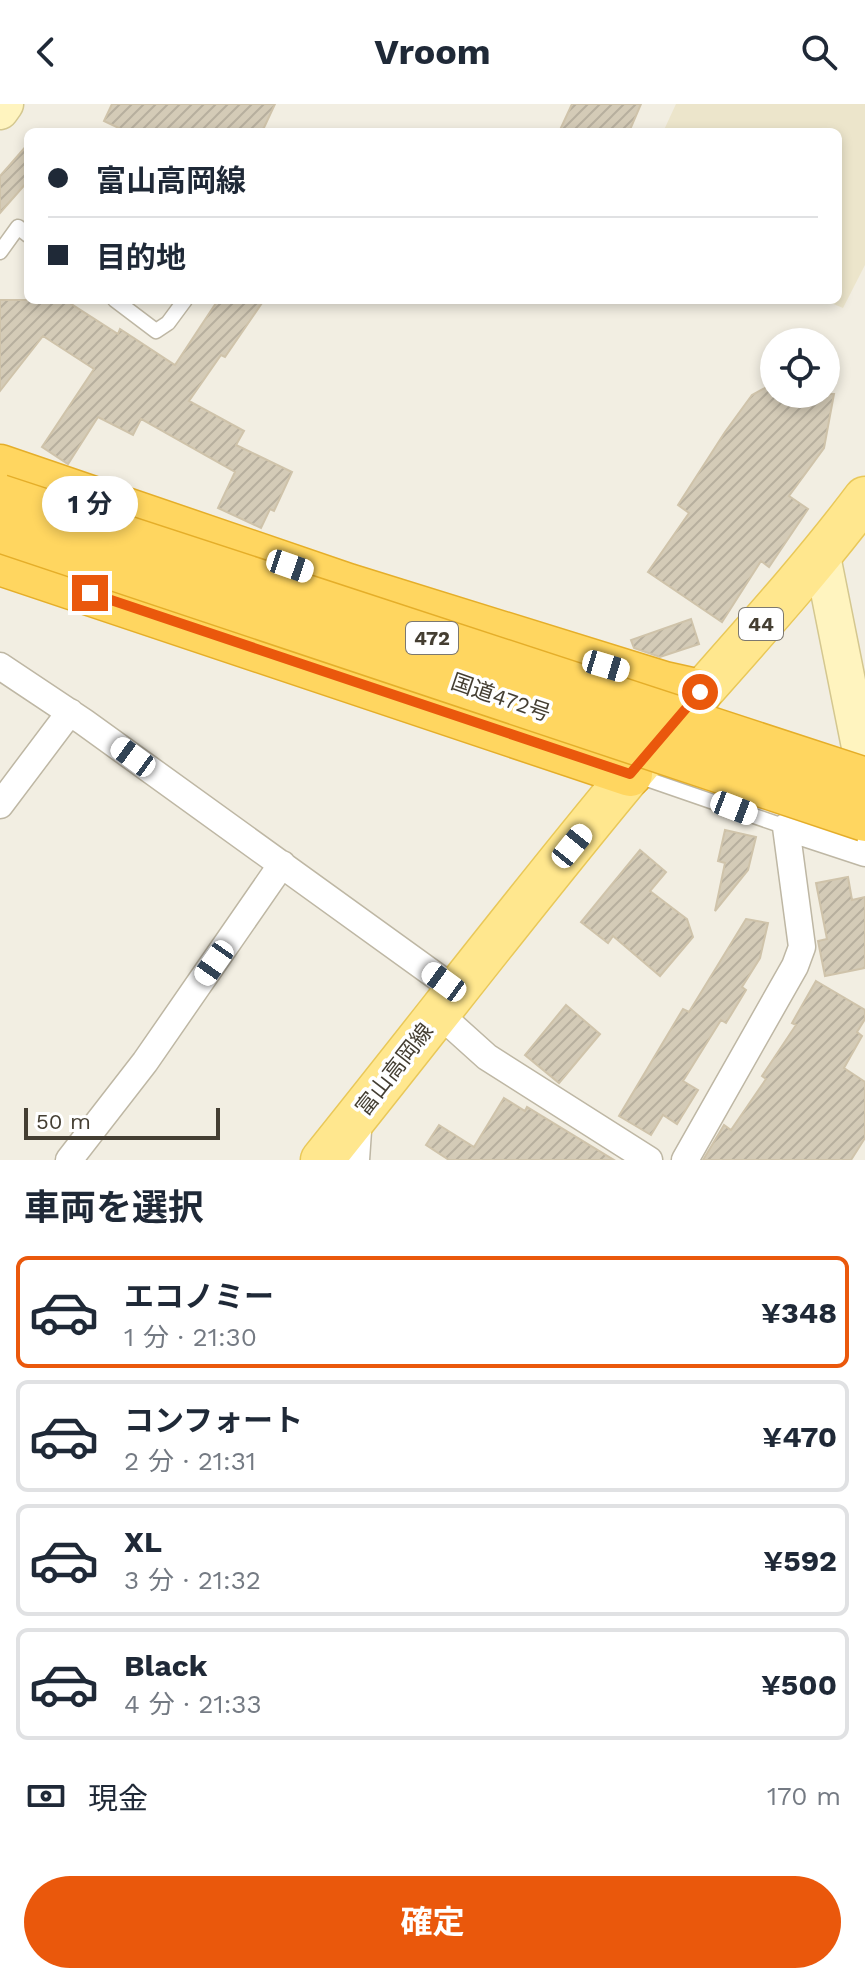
<!DOCTYPE html>
<html lang="ja">
<meta charset="utf-8">
<style>
:root{--surface:#fff;--page:#f6f6f7;--text:#1f2937;--muted:#747a83;--line:#e0e1e3;--accent:#ea580c}
body{margin:0;font-family:"Work Sans","Noto Sans JP",sans-serif;background:var(--page);color:var(--text);height:100vh;display:flex;flex-direction:column;font-size:30px;white-space:nowrap}
*{box-sizing:border-box;margin:0}
p{font-size:26px;color:var(--muted)}
.icon{flex:none;width:44px;height:44px;fill:none;stroke:currentColor;stroke-width:2;stroke-linecap:round;stroke-linejoin:round}
.map{position:relative;height:1056px;overflow:hidden}
.details{display:flex;flex-direction:column;background:var(--surface);flex:1}
.details>*{flex:none}
.guide{position:absolute;left:24px;top:24px;width:818px;height:176px;border-radius:12px;box-shadow:0 4px 12px #0003;display:grid;align-content:center;height:176px;padding:0 24px;background:var(--surface)}
.fabs{position:absolute;left:760px;top:224px;display:grid;gap:16px}
.fabs a{display:grid;place-items:center;width:80px;height:80px;border-radius:50%;background:var(--surface);box-shadow:0 4px 12px #0003;font-size:40px}
.scale{position:absolute;left:24px;bottom:20px;width:196px;box-sizing:border-box;padding-left:8px;border:4px solid #443e32;border-top:0;font-size:22px;line-height:28px;white-space:nowrap;color:#443e32;-webkit-text-stroke:6px #fff;paint-order:stroke}
.end{position:absolute;width:36px;height:36px;margin:-18px;border:10px solid #ea580c;background:#fff;box-shadow:0 0 0 4px #fff}
.from{border-radius:50%}
.bubble{position:absolute;height:56px;border-radius:28px;background:var(--surface);box-shadow:0 4px 12px #0003;font-size:26px;font-weight:700;line-height:56px;text-align:center}
.car{position:absolute;width:24px;height:48px;margin:-24px -12px;border-radius:10px;box-shadow:0 0 6px 2px #0007;background:linear-gradient(#fff 24%,#345 0 40%,#fff 0 76%,#345 0 86%,#fff 0)}
.guide b{display:flex;align-items:center;gap:28px;height:76px;font-size:30px}
.guide b+b{border-top:2px solid var(--line)}
.guide i{width:20px;height:20px;background:var(--text)}
ul{padding:0;list-style:none}
li{display:flex;align-items:center;gap:24px;height:112px;margin:0 16px 12px;padding:0 8px;border:4px solid var(--line);border-radius:12px}
li div{flex:1}
li b{display:block;font-size:30px}
li em{font-style:normal;font-weight:700}
li.current{border-color:var(--accent)}
li>.icon{width:72px;height:72px;stroke-width:1.5}
h2{padding:0 24px;font-size:36px;line-height:96px}
.pay{display:flex;align-items:center;gap:20px;height:88px;padding:0 24px;font-size:30px}
.pay p{margin-inline-start:auto}
.button{display:flex;gap:16px;margin-top:auto;padding:16px 24px}
.button a{flex:1;height:92px;border-radius:48px;background:var(--accent);color:#fff;font-size:32px;font-weight:700;line-height:92px;text-align:center}
header{display:flex;justify-content:space-between;align-items:center;height:104px;padding:0 24px;background:var(--surface);font-size:36px;font-weight:700}
.map>svg:first-child{display:block}
</style>
<header><svg class="icon" aria-label="back" viewBox="0 0 24 24"><path d="M15 5l-7 7 7 7"/></svg>Vroom<svg class="icon" aria-label="search" viewBox="0 0 24 24"><circle cx="10" cy="10" r="6"/><path d="M15 15l6 6"/></svg></header>
<div class="map">
<svg width="865" height="1056" viewBox="0 0 865 1056">
<defs>
<pattern id="building-hatch" width="6" height="6" patternUnits="userSpaceOnUse" patternTransform="scale(2)"><rect width="6" height="6" fill="#d4cbb7"/><path d="M-1 1l2-2M0 6l6-6M5 7l2-2" fill="none" stroke="#b7af9e"/></pattern>
</defs>
<rect width="100%" height="100%" fill="#f2eee2"/>
<!-- education -->
<path fill="#ece5cb" d="M676,0h189v161l-22,43 -19,-8h14v-168h-175z"/>
<!-- building -->
<path fill="url(#building-hatch)" stroke="#cfc3aa" stroke-width="2" d="M112,0h163l-13,28h-135l-23,-11z
M572,0h69l-12,28h-70z
M28,40v37l-28,32v-37z
M0,196h65l53,34 2,-5 55,36 43,-65h46l-39,57 -4,-2 -32,46 55,30 -8,14 56,27 -18,39 -4,-2 -9,19 -43,-20 17,-36 -94,-53 -8,16 -35,-18 -30,47 -26,-17 52,-78 -51,-33 -43,55z
M774,279v11h60l-10,54 -35,48 19,13 -39,58 -8,-6 -39,61 -74,-50 41,-59 -11,-8 47,-73 27,-37z
M691,515l8,25 -39,13 -26,-9 -3,-8z
M725,726l31,7 -8,33 -33,41 10,-48 -7,-2z
M640,746l26,22 -16,19 37,28 6,18 -33,39 -47,-40 -5,7 -27,-21z
M848,773l4,23 13,-3v71l-40,8 -7,-35 9,-2 -11,-56z
M746,815l22,4 -8,35 -18,29 4,3 -20,33 -5,-3 -38,61 15,9 -21,34 -14,-9 -12,20 -32,-19 64,-107 6,3z
M816,877l49,29v9l-8,13 5,4 -18,32 21,14v56l-14,22h-148l21,-35 7,5 35,-51 -4,-3 34,-51 -4,-2z
M566,901l34,29 -41,49 -34,-28z
M504,994l21,13 2,-4 87,53h-165l-23,-15 13,-20 35,22z"/>
<g fill="none" stroke-linecap="round" stroke-linejoin="round">
<defs>
<path id="lane" d="M0,148l18,-25 10,8
M115,196l41,31 12,-8 17,-23
M638,672l148,51"/>
<path id="street" d="M0,562l84,56 370,267
M0,701l70,-93
M437,908l50,45 162,103
M69,1056l76,-98 137,-198
M356,1056l3,-44
M685,1056l110,-194 7,-19 -16,-120 79,26"/>
<path id="secondary" d="M0,7l5,-7
M822,452l43,216"/>
<path id="primary" d="M322,1056c103,-128 202,-258 307,-384 78,-94 163,-181 236,-278"/>
<path id="highway" d="M0,363l348,119 316,98 36,8
M0,459l630,211"/>
</defs>
<!-- lane casing -->
<use href="#lane" stroke="#beb7a4" stroke-width="17"/>
<!-- street casing -->
<use href="#street" stroke="#beb7a4" stroke-width="29"/>
<!-- secondary casing -->
<use href="#secondary" stroke="#d4c78f" stroke-width="39"/>
<!-- primary casing -->
<use href="#primary" stroke="#e9c859" stroke-width="45"/>
<!-- highway casing -->
<use href="#highway" stroke="#e5ae29" stroke-width="47"/>
<!-- lane -->
<use href="#lane" stroke="#fff" stroke-width="14"/>
<!-- street -->
<use href="#street" stroke="#fff" stroke-width="26"/>
<!-- secondary -->
<use href="#secondary" stroke="#fff4bf" stroke-width="36"/>
<!-- primary -->
<use href="#primary" stroke="#ffe78e" stroke-width="42"/>
<!-- highway -->
<use href="#highway" stroke="#ffd660" stroke-width="44"/>
<defs>
<path id="highway-bridge" d="M0,393l865,283
M0,426l865,289"/>
</defs>
<!-- highway-bridge casing -->
<use href="#highway-bridge" stroke="#e5ae29" stroke-width="47" stroke-linecap="butt"/>
<!-- highway-bridge -->
<use href="#highway-bridge" stroke="#ffd660" stroke-width="44"/>
</g>
<g fill="none" stroke-linecap="round" stroke-linejoin="round">
<!-- route -->
<path stroke="#ea580c" stroke-width="10" d="M90,489l540,181 70,-82"/>
</g>
<g text-anchor="middle" stroke-width="7" stroke-linejoin="round" paint-order="stroke">
<!-- shield labels -->
<g fill="#fff" stroke="#7c7870" stroke-width="2">
<rect x="739" y="504" width="44" height="32" rx="6"/>
<rect x="406" y="518" width="52" height="32" rx="6"/>
</g>
<g font-size="20" font-weight="bold" fill="#443e32">
<text x="761" y="527">44</text>
<text x="432" y="541">472</text>
</g>
<!-- street labels -->
<g font-size="22" fill="#443e32" stroke="#fff">
<text transform="translate(501 593) rotate(19)" y="8">国道472号</text>
<text transform="translate(394 965) rotate(-52)" y="8">富山高岡線</text>
</g>
</g>
</svg>
<div class="fabs">
<a><svg class="icon" aria-label="locate" viewBox="0 0 24 24"><circle cx="12" cy="12" r="6"/><path d="M12 2v4M12 18v4M2 12h4M18 12h4"/></svg></a>
</div>
<div class="scale">50 m</div>
<i class="end from" style="left:700px;top:588px"></i>
<i class="end" style="left:90px;top:489px"></i>
<div class="bubble" style="left:42px;top:372px;width:96px">1 分</div>
<i class="car" style="left:290px;top:462px;rotate:109deg"></i>
<i class="car" style="left:606px;top:562px;rotate:107deg"></i>
<i class="car" style="left:133px;top:653px;rotate:306deg"></i>
<i class="car" style="left:734px;top:704px;rotate:111deg"></i>
<i class="car" style="left:572px;top:742px;rotate:39deg"></i>
<i class="car" style="left:214px;top:859px;rotate:215deg"></i>
<i class="car" style="left:444px;top:878px;rotate:306deg"></i>
<div class="guide">
<b><i class="from"></i>富山高岡線</b>
<b><i></i>目的地</b>
</div>
</div>
<section class="details">
<h2>車両を選択</h2>
<ul>
<li class="current"><svg class="icon" aria-label="car" viewBox="0 0 24 24"><path d="M5 17H2v-5l4-1 3-4h7l3 4 3 1v5h-3M9 17h6M6 11h13"/><circle cx="7" cy="17" r="2"/><circle cx="17" cy="17" r="2"/></svg><div><b>エコノミー</b><p>1 分 · 21:30</p></div><em>¥348</em></li>
<li><svg class="icon" aria-label="car" viewBox="0 0 24 24"><path d="M5 17H2v-5l4-1 3-4h7l3 4 3 1v5h-3M9 17h6M6 11h13"/><circle cx="7" cy="17" r="2"/><circle cx="17" cy="17" r="2"/></svg><div><b>コンフォート</b><p>2 分 · 21:31</p></div><em>¥470</em></li>
<li><svg class="icon" aria-label="car" viewBox="0 0 24 24"><path d="M5 17H2v-5l4-1 3-4h7l3 4 3 1v5h-3M9 17h6M6 11h13"/><circle cx="7" cy="17" r="2"/><circle cx="17" cy="17" r="2"/></svg><div><b>XL</b><p>3 分 · 21:32</p></div><em>¥592</em></li>
<li><svg class="icon" aria-label="car" viewBox="0 0 24 24"><path d="M5 17H2v-5l4-1 3-4h7l3 4 3 1v5h-3M9 17h6M6 11h13"/><circle cx="7" cy="17" r="2"/><circle cx="17" cy="17" r="2"/></svg><div><b>Black</b><p>4 分 · 21:33</p></div><em>¥500</em></li>
</ul>
<div class="pay"><svg class="icon" aria-label="cash" viewBox="0 0 24 24"><path d="M3 7h18v10H3z"/><circle cx="12" cy="12" r="2"/></svg>現金<p>170 m</p></div>
<div class="button"><a>確定</a></div>
</section>
